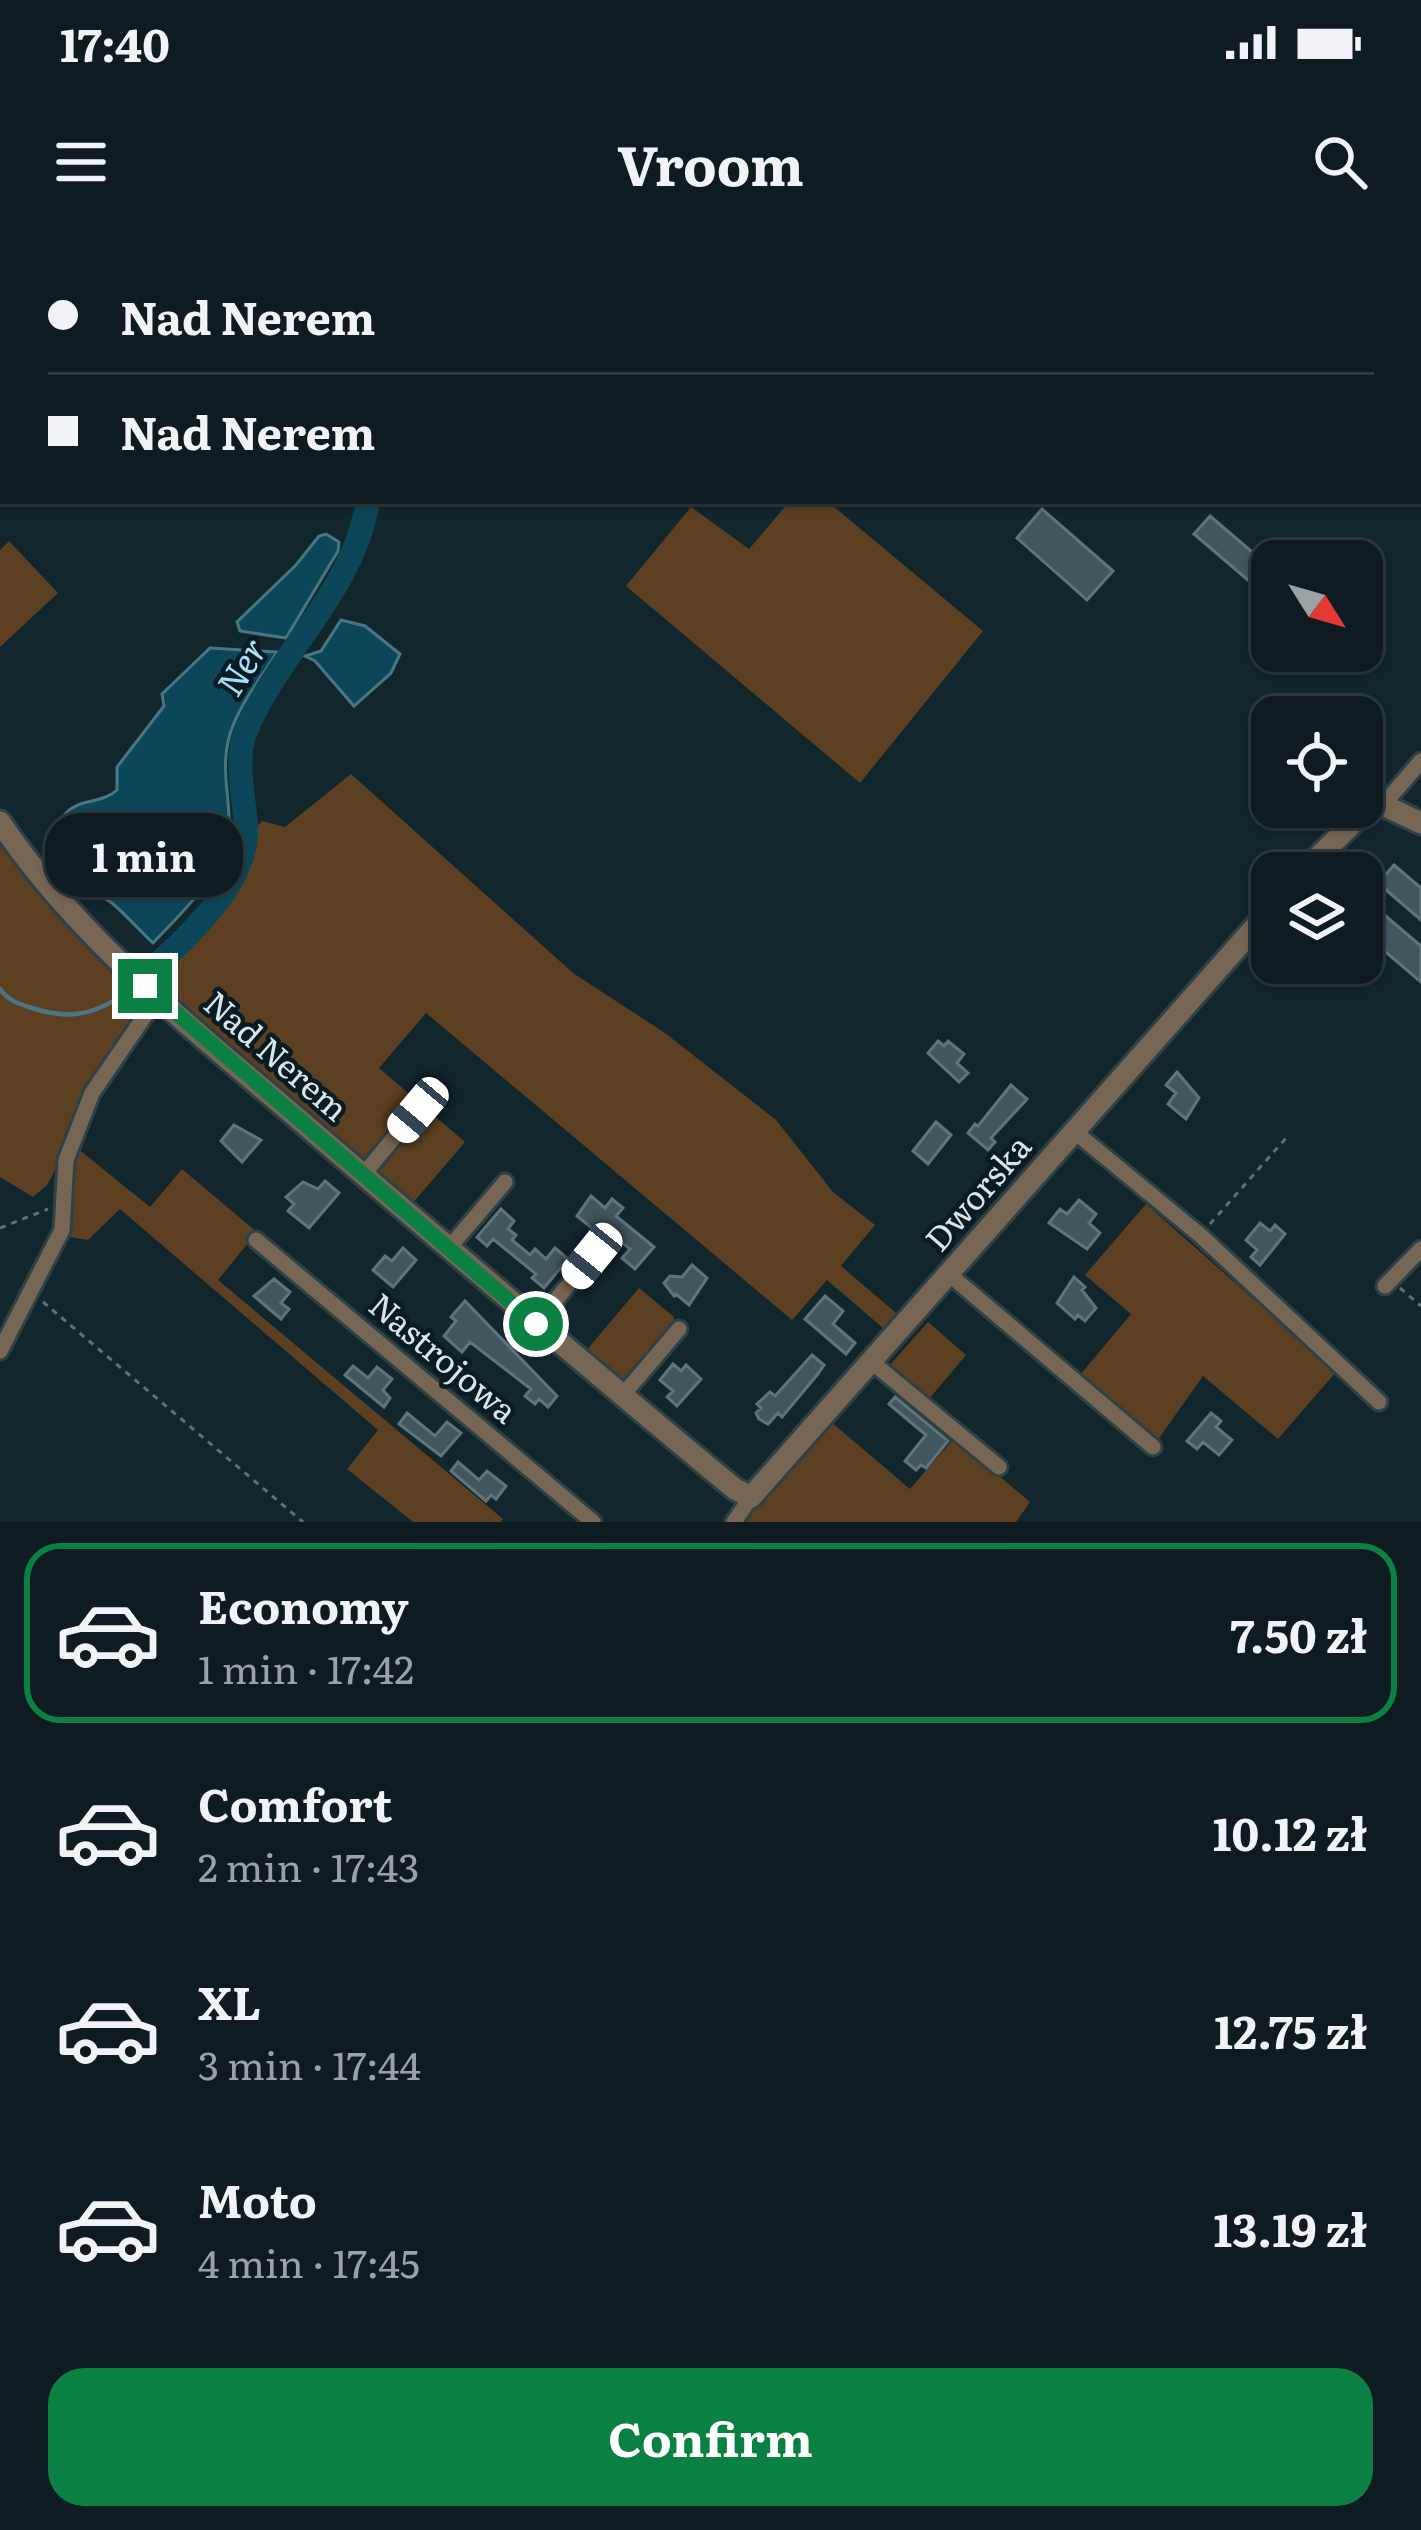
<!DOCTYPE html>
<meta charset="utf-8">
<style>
:root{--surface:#0e1c22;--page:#17252a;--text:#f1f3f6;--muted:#9ba1a5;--line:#2e3a40;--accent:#0b8043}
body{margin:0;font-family:Literata,serif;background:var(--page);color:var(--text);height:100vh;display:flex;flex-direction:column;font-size:45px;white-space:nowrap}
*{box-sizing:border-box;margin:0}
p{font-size:39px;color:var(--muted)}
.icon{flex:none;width:66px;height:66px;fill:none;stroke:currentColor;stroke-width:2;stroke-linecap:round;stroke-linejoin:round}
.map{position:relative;height:1282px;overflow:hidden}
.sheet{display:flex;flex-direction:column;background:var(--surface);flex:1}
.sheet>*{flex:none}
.hud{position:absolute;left:0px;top:0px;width:1422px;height:264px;box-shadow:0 3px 9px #0004,0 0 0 3px var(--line);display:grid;align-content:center;height:264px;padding:0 48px;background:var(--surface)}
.needle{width:78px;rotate:127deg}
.buttons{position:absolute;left:1251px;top:300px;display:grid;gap:24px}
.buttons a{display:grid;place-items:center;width:132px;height:132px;border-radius:24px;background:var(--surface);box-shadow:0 3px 9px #0004,0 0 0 3px var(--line);font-size:60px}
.end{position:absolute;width:54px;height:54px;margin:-27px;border:15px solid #0b8043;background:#fff;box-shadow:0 0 0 6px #fff}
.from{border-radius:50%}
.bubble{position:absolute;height:84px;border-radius:36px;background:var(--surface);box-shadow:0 3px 9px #0004,0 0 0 3px var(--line);font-size:39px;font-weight:700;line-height:84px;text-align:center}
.car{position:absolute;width:36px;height:72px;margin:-36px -18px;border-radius:15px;box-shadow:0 0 9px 3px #0007;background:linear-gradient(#fff 24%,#345 0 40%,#fff 0 76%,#345 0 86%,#fff 0)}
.hud b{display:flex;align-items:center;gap:42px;height:114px;font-size:45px}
.hud b+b{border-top:3px solid var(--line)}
.hud i{width:30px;height:30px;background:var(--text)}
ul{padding:21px 0 0;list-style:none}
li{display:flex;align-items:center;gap:36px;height:180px;margin:0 24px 18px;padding:0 24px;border:6px solid transparent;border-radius:36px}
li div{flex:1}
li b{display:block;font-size:45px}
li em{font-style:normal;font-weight:700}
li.active{border-color:var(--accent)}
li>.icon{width:108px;height:108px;stroke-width:1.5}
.button{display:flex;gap:24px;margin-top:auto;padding:24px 48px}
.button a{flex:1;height:138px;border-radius:36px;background:var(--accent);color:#fff;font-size:48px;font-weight:700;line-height:138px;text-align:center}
.status{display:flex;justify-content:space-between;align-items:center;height:84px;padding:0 60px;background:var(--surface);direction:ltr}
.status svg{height:33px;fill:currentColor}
header{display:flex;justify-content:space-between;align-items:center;height:156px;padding:0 48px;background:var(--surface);font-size:54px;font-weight:700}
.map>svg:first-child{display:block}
</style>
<div class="status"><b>17:40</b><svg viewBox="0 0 49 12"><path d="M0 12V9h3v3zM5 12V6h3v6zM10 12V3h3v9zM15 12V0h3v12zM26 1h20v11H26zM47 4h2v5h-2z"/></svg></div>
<header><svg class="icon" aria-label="menu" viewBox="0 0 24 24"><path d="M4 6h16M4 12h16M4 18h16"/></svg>Vroom<svg class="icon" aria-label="search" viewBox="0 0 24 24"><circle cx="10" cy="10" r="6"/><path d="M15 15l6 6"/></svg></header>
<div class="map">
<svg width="1421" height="1282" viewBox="0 0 1421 1282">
<rect width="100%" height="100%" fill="#12262d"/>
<!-- green -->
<path fill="#5d4022" d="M790,261h37l156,130 -123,152 -234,-197 65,-79 58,42z
M9,301l49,52 -58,54v-97z
M351,534l222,199 92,60 111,87 57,72 42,33 -34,41 55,47 -13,15 -56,-48 -35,40 -366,-307 -47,55 34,29 -3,13 -45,53 -216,-185 66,-64 40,-85 7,-8 23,6z
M0,599l44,57 101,110 -98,179 -14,12 -33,-20z
M431,873l34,29 -53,62 -39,-33 47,-55z
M77,908l73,59 32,-38 75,63 -39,48 285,239 -2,3h-88l-66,-53 31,-39 -258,-221 -32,31 -18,-3c-8,-29 -3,-62 7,-89z
M1146,964l190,168 -58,67 -75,-63 -46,65 -77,-66 51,-61 -46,-39z
M639,1048l35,29 -3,13 -47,55 -39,-33z
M928,1082l38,33 -37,44 -40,-33z
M830,1181l80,68 44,-51 76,64 -14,20h-273z"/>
<!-- water -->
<path fill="#0c4759" stroke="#4a7684" stroke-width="3" d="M326,294l13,8 -1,9 -52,87 -46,-7 -3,-9 59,-57 23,-29z
M341,380l24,6 35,28 -9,19 -37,33 -39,-45 -10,-5 16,-5z
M210,408l67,4c-15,25 -38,53 -47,82 -9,31 -2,53 -1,83 3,51 -45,93 -76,126 -14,-13 -27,-28 -41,-40 -8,-6 -18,-9 -24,-16 -18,-17 -42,-53 -22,-74 14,-15 36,-9 51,-23v-23l47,-61 -2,-12z"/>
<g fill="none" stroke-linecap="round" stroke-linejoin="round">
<!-- stream -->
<path stroke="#4a7684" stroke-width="4.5" d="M0,749c8,11 18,15 32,19 39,13 65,6 98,-18"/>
<!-- river -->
<path stroke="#0c4759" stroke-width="24" d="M515,3l5,-3
M130,750c41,-39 118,-100 116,-161 -1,-32 -13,-70 1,-101 34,-78 107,-139 121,-227"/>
</g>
<!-- building -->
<path fill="#42565f" stroke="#5f757d" stroke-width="3" d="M1042,269l71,62 -26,29 -70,-62z
M1210,276l62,53v47l-18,-15 8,-9 -68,-58z
M1394,625l27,23v32l-43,-37z
M1362,656l59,50v36l-59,-50z
M938,801l6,5 4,-5 16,13 -7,9 11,10 -9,9 -31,-29z
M1177,832l22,26 -13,21 -18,-15 8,-11 -10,-8z
M1011,845l16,14 -36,39 4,4 -7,8 -20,-17 7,-9 3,2z
M936,882l15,13 -23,29 -15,-13z
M234,885l27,15 -19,22 -21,-21z
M325,941l14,12 -30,35 -21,-17 6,-7 -8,-7 17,-15 15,7z
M591,956l14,12 7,-9 11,9 -7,8 38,31 -19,22 -13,-11 8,-9 -25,-20 -5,6 -23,-19z
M1079,960l17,14 -7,9 11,10 -13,16 -38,-26 11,-14 7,5z
M501,969l13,12 -6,8 8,6 -4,5 18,15 5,-6 11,10 9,-11 13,11 -24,29 -12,-10 4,-4 -27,-22 -16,-13 -6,7 -10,-9z
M1260,983l10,8 5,-6 10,9 -25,31 -9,-8 6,-7 -11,-10z
M403,1008l13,12 -23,27 -20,-17 12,-14 7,5z
M692,1025l15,13 -18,27 -13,-11 -2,2 -10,-13 6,-7 12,1z
M1074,1037l11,10 -3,3 14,18 -11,13 -7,-6 -3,4 -18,-16z
M274,1039l16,13 -9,11 8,6 -8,10 -27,-23z
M825,1056l18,15 -10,13 22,19 -9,11 -41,-35z
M465,1061l92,95 -9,11 -9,-8 -4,5 -10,-8 6,-7 -61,-47 -8,10 -18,-16 12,-15 -5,-4z
M812,1115l12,10 -7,10 -35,42 -4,-4 -10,11 -9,-5 -3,-6 5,-5 -4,-4 13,-12 5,4z
M673,1124l8,7 5,-6 15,14 -24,27 -10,-9 6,-6 -13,-11z
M353,1126l15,12 9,-11 15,12 -9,11 7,8 -6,9 -39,-32z
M895,1157l53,44 -22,27 -5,-3 -5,5 -11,-9 21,-26 -37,-31z
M407,1173l28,23 12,-14 14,11 -20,23 -42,-32z
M1211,1173l10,8 -5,6 16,13 -13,15 -16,-13 -6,7 -10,-8z
M458,1222l21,18 8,-9 19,15 -10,13 -5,-4 -5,6 -35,-30z"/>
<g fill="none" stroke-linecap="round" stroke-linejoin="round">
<defs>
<path id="minor" d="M1383,565l38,-44
M1075,892l125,103 179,167
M363,935l54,-65
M256,1000l337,282
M449,1008l56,-66
M950,1035l203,172
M1385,1046l36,-37
M536,1084l56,-68
M0,1111l62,-121 4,-70 26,-67 65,-95
M873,1123l126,104
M622,1156l57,-67
M734,1282l17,-25"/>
<path id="tertiary" d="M0,582c81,121 201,213 310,307 141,121 282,242 425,360l16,8 521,-589
M1302,633l65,-64 16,-4 38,18"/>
</defs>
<!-- minor casing -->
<use href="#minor" stroke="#2e4147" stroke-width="21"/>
<!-- tertiary casing -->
<use href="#tertiary" stroke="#2e4147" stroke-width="27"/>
<!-- path -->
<path stroke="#607077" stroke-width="3" stroke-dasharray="6 6" stroke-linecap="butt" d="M1210,984l77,-87
M0,988l48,-19
M1400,1048l21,18
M43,1062l260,220"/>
<!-- minor -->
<use href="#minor" stroke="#786654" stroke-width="15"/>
<!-- tertiary -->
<use href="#tertiary" stroke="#786654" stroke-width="21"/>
</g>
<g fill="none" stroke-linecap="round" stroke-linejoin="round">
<!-- route -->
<path stroke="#0b8043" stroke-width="15" d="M145,746l391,338"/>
</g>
<g text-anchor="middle" stroke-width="9" stroke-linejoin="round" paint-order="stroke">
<!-- street labels -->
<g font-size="33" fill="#dae5ea" stroke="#091c23">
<text transform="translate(276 816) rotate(41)" y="12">Nad Nerem</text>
<text transform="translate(978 953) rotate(-49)" y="12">Dworska</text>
<text transform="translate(443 1118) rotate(40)" y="12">Nastrojowa</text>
</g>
<!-- water labels -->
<g font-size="36" font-style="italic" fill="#a7e0f7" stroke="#091c23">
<text transform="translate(242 427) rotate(-58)" y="13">Ner</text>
</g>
</g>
</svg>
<div class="buttons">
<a><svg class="needle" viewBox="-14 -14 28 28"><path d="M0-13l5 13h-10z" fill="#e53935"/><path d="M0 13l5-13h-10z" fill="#9ba1a5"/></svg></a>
<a><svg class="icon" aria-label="locate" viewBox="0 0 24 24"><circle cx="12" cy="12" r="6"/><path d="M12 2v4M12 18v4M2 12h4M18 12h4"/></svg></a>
<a><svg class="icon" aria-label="layers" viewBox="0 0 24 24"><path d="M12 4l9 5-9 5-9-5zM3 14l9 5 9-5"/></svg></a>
</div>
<i class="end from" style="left:536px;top:1084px"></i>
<i class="end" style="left:145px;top:746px"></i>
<div class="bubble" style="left:45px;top:573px;width:198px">1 min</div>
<i class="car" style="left:418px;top:870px;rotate:220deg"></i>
<i class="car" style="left:592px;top:1016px;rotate:219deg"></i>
<div class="hud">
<b><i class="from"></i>Nad Nerem</b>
<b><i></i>Nad Nerem</b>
</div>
</div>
<section class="sheet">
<ul>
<li class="active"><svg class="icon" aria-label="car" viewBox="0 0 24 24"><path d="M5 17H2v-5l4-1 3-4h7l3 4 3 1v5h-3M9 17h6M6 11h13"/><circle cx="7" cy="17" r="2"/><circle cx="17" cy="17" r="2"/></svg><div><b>Economy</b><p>1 min · 17:42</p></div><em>7.50 zł</em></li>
<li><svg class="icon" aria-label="car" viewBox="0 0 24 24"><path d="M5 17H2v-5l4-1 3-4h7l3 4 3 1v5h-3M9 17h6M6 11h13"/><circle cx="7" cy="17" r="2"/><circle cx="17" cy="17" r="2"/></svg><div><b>Comfort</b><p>2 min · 17:43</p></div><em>10.12 zł</em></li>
<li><svg class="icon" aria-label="car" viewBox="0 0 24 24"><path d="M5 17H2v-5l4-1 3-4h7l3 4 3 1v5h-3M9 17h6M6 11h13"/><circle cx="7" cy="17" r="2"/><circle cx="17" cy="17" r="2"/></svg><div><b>XL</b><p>3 min · 17:44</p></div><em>12.75 zł</em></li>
<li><svg class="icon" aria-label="car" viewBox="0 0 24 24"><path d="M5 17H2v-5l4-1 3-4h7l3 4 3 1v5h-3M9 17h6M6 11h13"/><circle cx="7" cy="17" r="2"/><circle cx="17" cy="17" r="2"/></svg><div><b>Moto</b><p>4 min · 17:45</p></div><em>13.19 zł</em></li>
</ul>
<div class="button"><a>Confirm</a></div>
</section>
